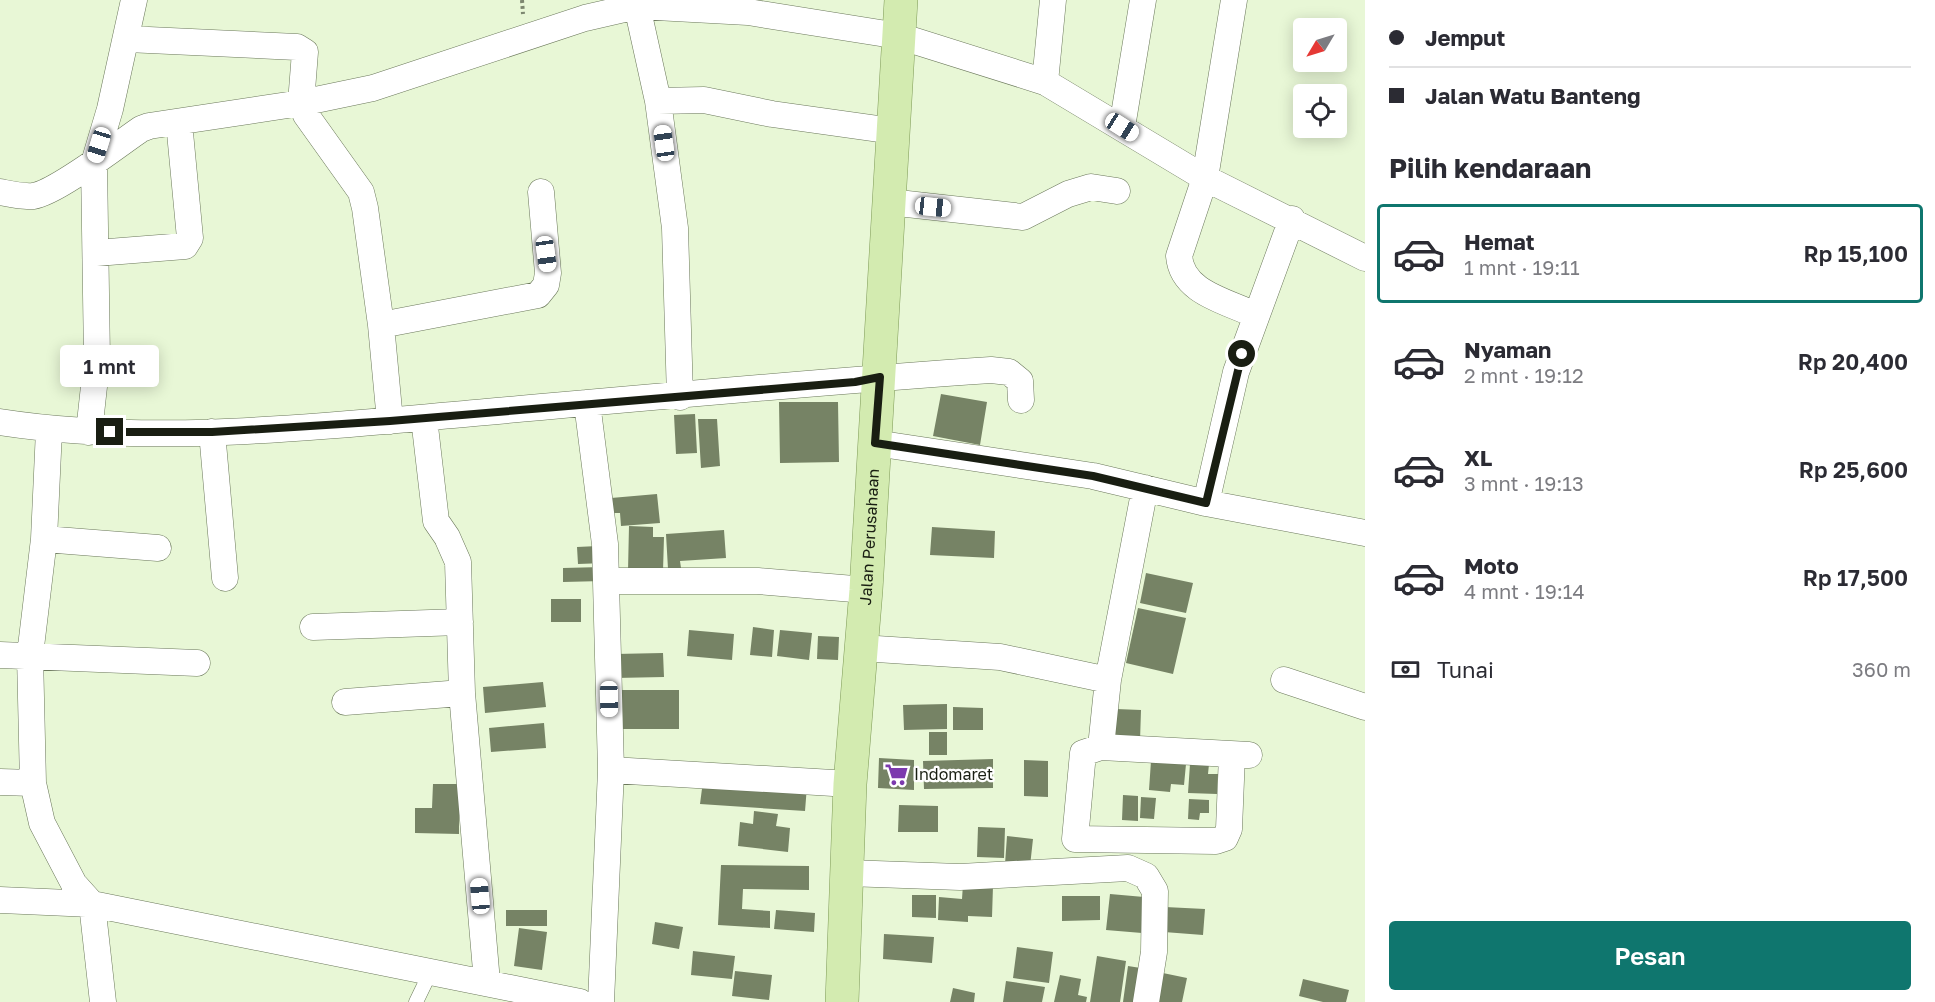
<!DOCTYPE html>
<html lang="id">
<meta charset="utf-8">
<style>
:root{--surface:#fff;--page:#f7f7f7;--text:#2b2b33;--muted:#7c7c81;--line:#e1e1e2;--accent:#0f766e}
body{margin:0;font-family:"Golos Text",sans-serif;background:var(--page);color:var(--text);height:100vh;display:flex;flex-direction:column;font-size:22px;white-space:nowrap}
*{box-sizing:border-box;margin:0}
p{font-size:20px;color:var(--muted)}
.icon{flex:none;width:33px;height:33px;fill:none;stroke:currentColor;stroke-width:2;stroke-linecap:round;stroke-linejoin:round}
.map{position:relative;flex:1;overflow:hidden}
.details{display:flex;flex-direction:column;background:var(--surface);width:570px}
.details>*{flex:none}
.guide{display:grid;align-content:center;height:132px;padding:0 24px;background:var(--surface)}
.needle{width:39px;rotate:232deg}
.controls{position:absolute;left:1293px;top:18px;display:grid;gap:12px}
.controls a{display:grid;place-items:center;width:54px;height:54px;border-radius:6px;background:var(--surface);box-shadow:0 3px 15px #0003;font-size:30px}
.end{position:absolute;width:27px;height:27px;margin:-14px;border:8px solid #191e12;background:#fff;box-shadow:0 0 0 3px #fff}
.from{border-radius:50%}
.bubble{position:absolute;height:42px;border-radius:6px;background:var(--surface);box-shadow:0 3px 15px #0003;font-size:20px;font-weight:600;line-height:42px;text-align:center}
.car{position:absolute;width:18px;height:36px;margin:-18px -9px;border-radius:8px;box-shadow:0 0 4px 2px #0007;background:linear-gradient(#fff 24%,#345 0 40%,#fff 0 76%,#345 0 86%,#fff 0)}
.guide b{display:flex;align-items:center;gap:21px;height:57px;font-size:22px}
.guide b+b{border-top:2px solid var(--line)}
.guide i{width:15px;height:15px;background:var(--text)}
ul{padding:0;list-style:none}
li{display:flex;align-items:center;gap:18px;height:99px;margin:0 12px 9px;padding:0 12px;border:3px solid transparent;border-radius:6px}
li div{flex:1}
li b{display:block;font-size:22px}
li em{font-style:normal;font-weight:600}
li.on{border-color:var(--accent)}
li>.icon{width:54px;height:54px;stroke-width:1.5}
h2{padding:0 24px;font-size:27px;line-height:72px}
.pay{display:flex;align-items:center;gap:15px;height:66px;padding:0 24px;font-size:22px}
.pay p{margin-inline-start:auto}
.button{display:flex;gap:12px;margin-top:auto;padding:12px 24px}
.button a{flex:1;height:69px;border-radius:6px;background:var(--accent);color:#fff;font-size:24px;font-weight:600;line-height:69px;text-align:center}
main{display:flex;flex:1;min-height:0}
.map>svg:first-child{display:block}
</style>
<main>
<div class="map">
<svg width="1365" height="1002" viewBox="0 0 1365 1002">
<rect width="100%" height="100%" fill="#e8f7d6"/>
<!-- building -->
<path fill="#768365" d="M941,394l46,8 -7,43 -47,-9z
M779,402h59l1,60 -59,1z
M695,414l2,39 -21,1 -2,-39z
M698,419h19l3,47 -19,2z
M657,494l3,29 -39,3 -1,-13h-8l-1,-15z
M629,526l24,1v10h11l-1,34h-35z
M932,527l63,4 -1,27 -64,-3z
M724,530l2,28 -46,3 1,7 -13,1 -2,-35z
M598,546l7,17 -27,1 -1,-17z
M602,567l1,14 -40,1v-14z
M1146,573l47,10 -7,30 -46,-10z
M551,599h30v23h-30z
M1138,608l48,10 -13,56 -47,-11z
M753,627l21,3 -2,27 -22,-2z
M689,630l45,4 -2,26 -45,-4z
M780,630l32,3 -3,27 -32,-4z
M818,636l21,1 -1,23 -21,-1z
M663,653l1,24 -49,1v-24z
M543,682l3,25 -61,6 -2,-26z
M620,690h59v39h-59z
M947,704v25l-43,1 -1,-25z
M953,707l30,1v22h-30z
M1116,709l25,1 -1,31 -25,-1z
M544,723l2,25 -55,4 -2,-24z
M929,732h18v23h-18z
M879,758l35,2v30l-36,-2z
M993,759v29l-69,1 -1,-28z
M1024,760l24,1v36l-24,-1z
M1151,761l35,3 -2,21 -13,-1 -1,8 -21,-2z
M1190,764h19l-1,10h10l-1,20 -29,-1z
M703,781l104,5 -2,25 -105,-7z
M433,784h35l-9,25v25l-44,-1v-25h17z
M1123,795l15,1v25l-16,-1z
M1141,797l15,1 -2,21 -14,-1z
M1189,799l20,1v13h-9l-1,7 -11,-1z
M899,805l39,1v26h-40z
M754,811l24,3 -2,12 14,2 -2,24 -50,-6 2,-24 13,2z
M978,827l27,1 -1,30 -27,-1z
M1007,836l26,3 -3,27 -25,-2z
M721,865l88,1v24l-66,-1 -1,20 28,2v17l-52,-3z
M963,884l30,2 -1,31 -24,-1v6l-30,-2 1,-23 23,2z
M1110,894l34,3 -2,36 -36,-3z
M912,895h24v23l-24,-1z
M1062,896h38v24l-38,1z
M1165,907l40,2 -2,26 -39,-3z
M506,910h41v16h-41z
M776,910l39,3 -1,19 -40,-3z
M655,922l28,5 -4,22 -27,-5z
M519,928l28,4 -5,38 -28,-4z
M884,934l50,3 -2,26 -49,-4z
M1017,947l36,5 -4,31 -36,-5z
M693,951l42,5 -3,23 -41,-4z
M1097,956l29,5 -6,41h-30z
M1128,966l19,3 -5,33h-19z
M735,971l37,4 -3,25 -37,-4z
M1158,972l29,6 -5,24h-30z
M1060,975l21,4 -3,16 9,2 -1,5h-32z
M1303,979l46,11 -3,12h-23l-24,-6z
M1006,981l39,6 -3,15h-39z
M953,988l22,5 -1,9h-24z"/>
<g fill="none" stroke-linecap="round" stroke-linejoin="round">
<defs>
<path id="lane" d="M416,1002l15,-31"/>
<path id="street" d="M1234,0l-29,178 -26,78c3,37 48,45 76,59
M637,6l21,95 17,127 5,169
M127,39l170,8 8,5 -4,51 5,12 55,77 4,16 16,117 9,96
M1045,82l8,-82
M658,101l46,-1 68,14 121,17
M1122,127l21,-127
M0,192c10,2 22,5 33,4 23,-3 86,-52 108,-67l8,-3 152,-23 72,-15 212,-70 52,-12 111,6 151,24 146,46 160,96 160,80
M889,202l134,15 45,-23 23,-7 26,4
M96,253l89,-7 5,-8 -11,-116
M381,325l157,-30 8,-10 2,-12 -7,-81
M587,403l18,141 6,226 -10,232
M424,418l12,103 11,16 11,25 4,131 25,289
M0,422c149,23 304,6 453,-7 179,-16 358,-33 538,-45l18,2 11,9 1,19
M49,430l-5,109 -14,116 3,128 9,40 32,61 18,20 488,98
M89,432l8,-73 -3,-196 16,-54 24,-109
M212,432l13,146
M875,443l218,33 113,27 159,30
M1206,503l30,-131 56,-153
M44,539l114,9
M606,581h152l108,9
M313,627l147,-5
M861,648l139,9 108,23
M0,655l197,8
M1284,680l81,27
M345,702l117,-9
M1101,747l7,-67 37,-192
M1232,755l-3,74 -4,9 -9,3 -141,-2 8,-86 18,-6 148,8
M611,770l239,14
M0,782l33,1
M847,873l113,4 168,-9 18,8 9,15 -1,61 -8,50
M0,900l92,4 11,98"/>
<g id="primary">
<path id="s1" d="M842,1002l8,-218 16,-194 35,-590"/>
</g>
</defs>
<!-- lane casing -->
<use href="#lane" stroke="#6b785b" stroke-width="15"/>
<!-- street casing -->
<use href="#street" stroke="#6b785b" stroke-width="27"/>
<!-- primary casing -->
<use href="#primary" stroke="#7e9a57" stroke-width="34"/>
<!-- path -->
<path stroke="#7d8770" stroke-width="4" stroke-dasharray="3 3" stroke-linecap="butt" d="M522,0l1,14"/>
<!-- lane -->
<use href="#lane" stroke="#fff" stroke-width="14"/>
<!-- street -->
<use href="#street" stroke="#fff" stroke-width="26"/>
<!-- primary -->
<use href="#primary" stroke="#d3ebb0" stroke-width="33"/>
</g>
<g fill="none" stroke-linecap="round" stroke-linejoin="round">
<!-- route -->
<path stroke="#191e12" stroke-width="8" d="M110,432h102l178,-11 465,-39 25,-5 -5,66 218,33 113,27 36,-149"/>
</g>
<!-- icons -->
<defs>
<symbol id="supermarket-bare" viewBox="-9 -9 18 18"><path d="M-6-5.5h2.5l.6 2H6L4.5 2H-2.5L-4.4-4H-6ZM-1.5 3.2a1.3 1.3 0 1 0 .1 0ZM3 3.2a1.3 1.3 0 1 0 .1 0Z" fill="#7c3aae" stroke="#fff" stroke-width="2.5" paint-order="stroke"/></symbol>
</defs>
<g fill-rule="evenodd">
<use href="#supermarket-bare" x="880" y="758" width="33" height="33"/>
</g>
<g text-anchor="middle" stroke-width="4.5" stroke-linejoin="round" paint-order="stroke">
<!-- street labels -->
<g font-size="16" fill="#191e12" stroke="#fff">
<text dy="6" stroke="none"><textPath href="#s1" startOffset="466">Jalan Perusahaan</textPath></text>
</g>
<!-- poi labels -->
<g font-size="16" fill="#191e12" stroke="#fff" text-anchor="start">
<text x="914" y="780">Indomaret</text>
</g>
</g>
</svg>
<div class="controls">
<a><svg class="needle" viewBox="-14 -14 28 28"><path d="M0-13l5 13h-10z" fill="#e53935"/><path d="M0 13l5-13h-10z" fill="#7c7c81"/></svg></a>
<a><svg class="icon" aria-label="locate" viewBox="0 0 24 24"><circle cx="12" cy="12" r="6"/><path d="M12 2v4M12 18v4M2 12h4M18 12h4"/></svg></a>
</div>
<i class="end from" style="left:1242px;top:354px"></i>
<i class="end" style="left:110px;top:432px"></i>
<div class="bubble" style="left:60px;top:345px;width:99px">1 mnt</div>
<i class="car" style="left:1122px;top:127px;rotate:122deg"></i>
<i class="car" style="left:664px;top:143px;rotate:352deg"></i>
<i class="car" style="left:99px;top:145px;rotate:197deg"></i>
<i class="car" style="left:933px;top:207px;rotate:96deg"></i>
<i class="car" style="left:546px;top:254px;rotate:172deg"></i>
<i class="car" style="left:609px;top:699px;rotate:179deg"></i>
<i class="car" style="left:480px;top:896px;rotate:355deg"></i>
</div>
<section class="details">
<div class="guide">
<b><i class="from"></i>Jemput</b>
<b><i></i>Jalan Watu Banteng</b>
</div>
<h2>Pilih kendaraan</h2>
<ul>
<li class="on"><svg class="icon" aria-label="car" viewBox="0 0 24 24"><path d="M5 17H2v-5l4-1 3-4h7l3 4 3 1v5h-3M9 17h6M6 11h13"/><circle cx="7" cy="17" r="2"/><circle cx="17" cy="17" r="2"/></svg><div><b>Hemat</b><p>1 mnt · 19:11</p></div><em>Rp 15,100</em></li>
<li><svg class="icon" aria-label="car" viewBox="0 0 24 24"><path d="M5 17H2v-5l4-1 3-4h7l3 4 3 1v5h-3M9 17h6M6 11h13"/><circle cx="7" cy="17" r="2"/><circle cx="17" cy="17" r="2"/></svg><div><b>Nyaman</b><p>2 mnt · 19:12</p></div><em>Rp 20,400</em></li>
<li><svg class="icon" aria-label="car" viewBox="0 0 24 24"><path d="M5 17H2v-5l4-1 3-4h7l3 4 3 1v5h-3M9 17h6M6 11h13"/><circle cx="7" cy="17" r="2"/><circle cx="17" cy="17" r="2"/></svg><div><b>XL</b><p>3 mnt · 19:13</p></div><em>Rp 25,600</em></li>
<li><svg class="icon" aria-label="car" viewBox="0 0 24 24"><path d="M5 17H2v-5l4-1 3-4h7l3 4 3 1v5h-3M9 17h6M6 11h13"/><circle cx="7" cy="17" r="2"/><circle cx="17" cy="17" r="2"/></svg><div><b>Moto</b><p>4 mnt · 19:14</p></div><em>Rp 17,500</em></li>
</ul>
<div class="pay"><svg class="icon" aria-label="cash" viewBox="0 0 24 24"><path d="M3 7h18v10H3z"/><circle cx="12" cy="12" r="2"/></svg>Tunai<p>360 m</p></div>
<div class="button"><a>Pesan</a></div>
</section>
</main>
